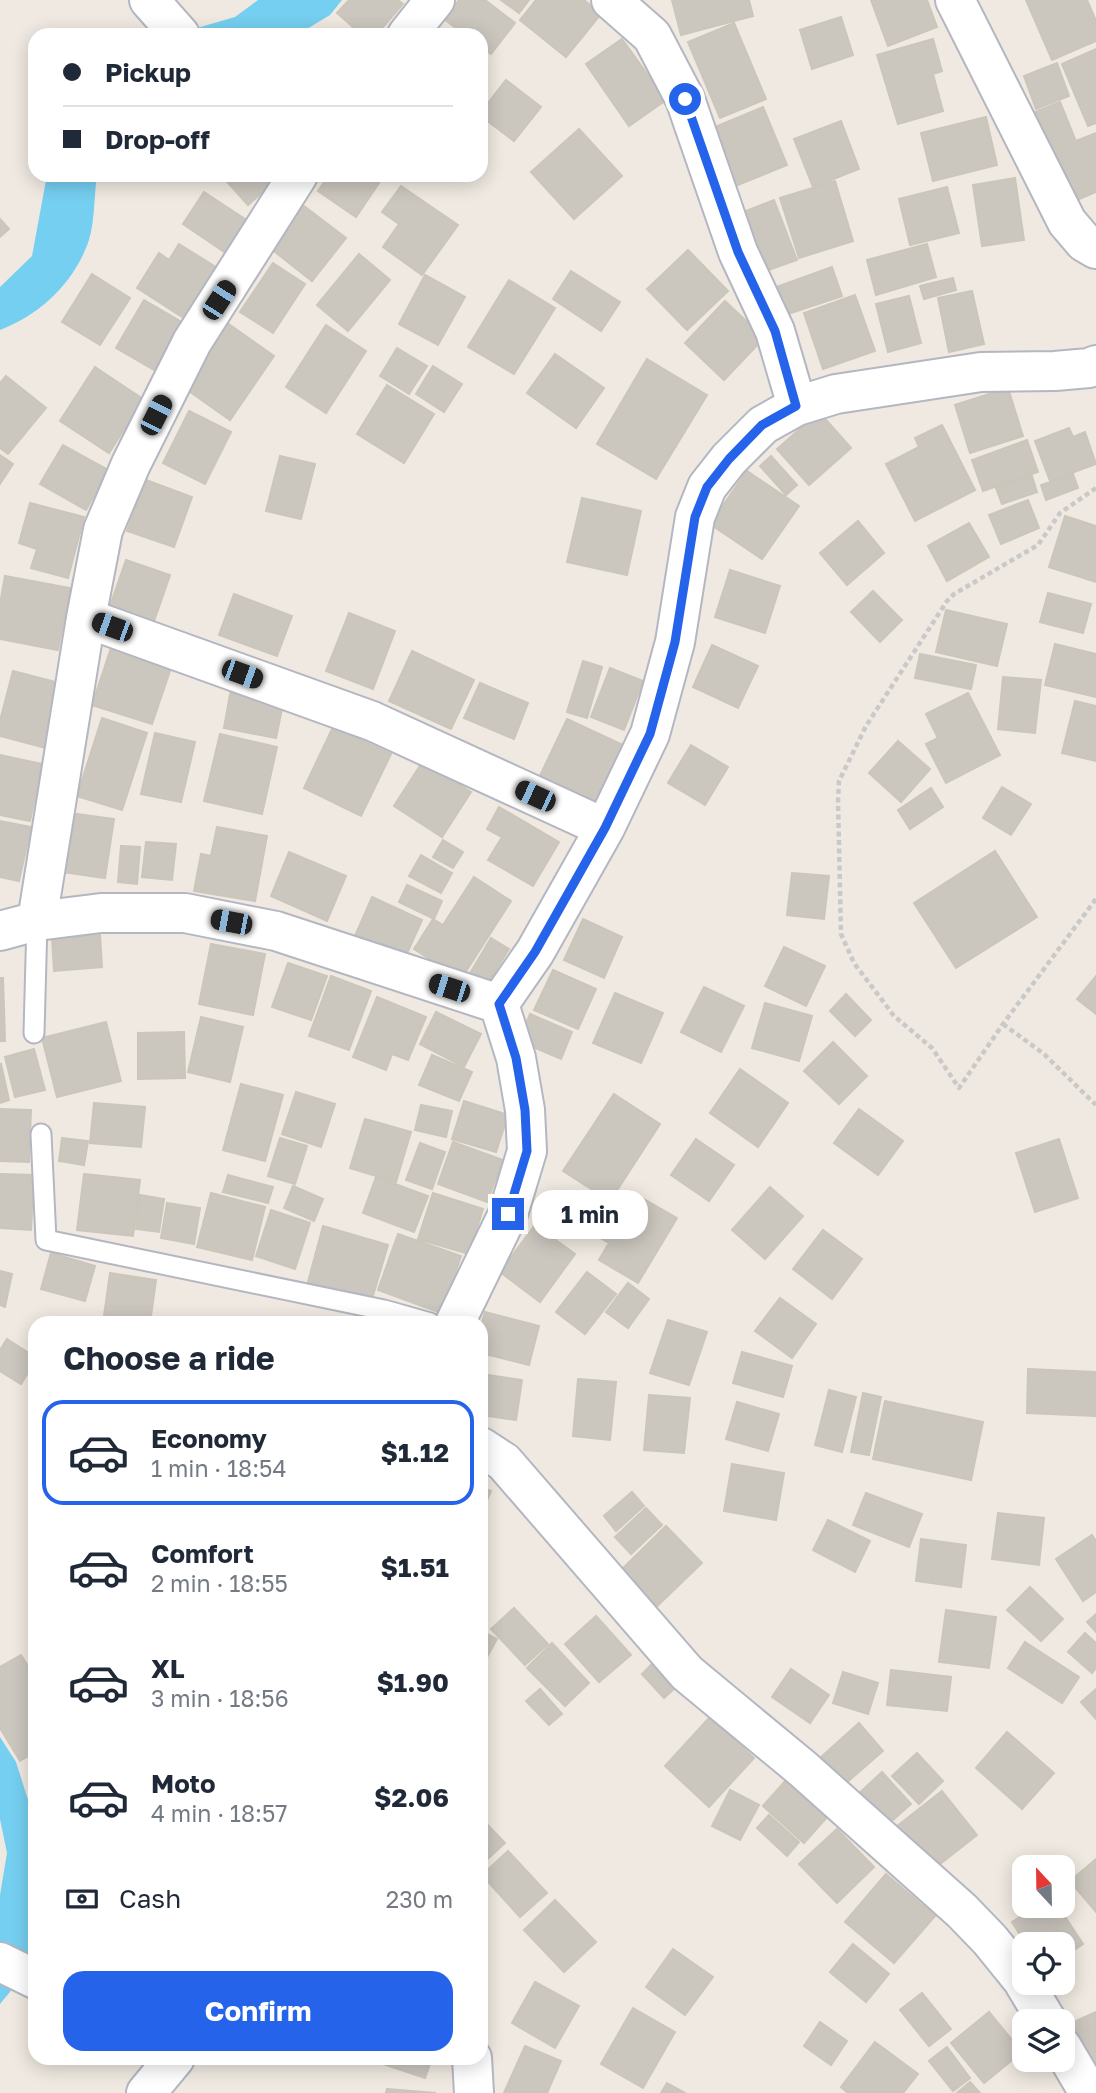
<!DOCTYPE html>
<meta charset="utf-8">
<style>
:root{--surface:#fff;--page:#f6f6f7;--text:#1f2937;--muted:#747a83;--line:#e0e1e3;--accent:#2563eb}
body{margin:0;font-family:"Golos Text",sans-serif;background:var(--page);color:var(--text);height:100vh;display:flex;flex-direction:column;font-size:26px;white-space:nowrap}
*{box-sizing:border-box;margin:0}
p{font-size:23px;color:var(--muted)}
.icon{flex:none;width:38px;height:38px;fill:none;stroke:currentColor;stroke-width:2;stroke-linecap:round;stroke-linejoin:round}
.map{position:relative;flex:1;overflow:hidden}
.panel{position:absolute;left:28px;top:1316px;width:460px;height:749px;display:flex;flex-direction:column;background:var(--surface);border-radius:21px;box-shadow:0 4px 18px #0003}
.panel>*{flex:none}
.guide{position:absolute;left:28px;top:28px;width:460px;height:154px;border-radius:21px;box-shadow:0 4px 18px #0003;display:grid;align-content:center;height:154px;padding:0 35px;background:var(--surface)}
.needle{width:46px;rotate:338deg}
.tools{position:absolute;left:1012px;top:1855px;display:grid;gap:14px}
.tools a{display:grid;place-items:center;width:63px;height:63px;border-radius:14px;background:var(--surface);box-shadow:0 4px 18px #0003;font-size:35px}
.end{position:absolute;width:32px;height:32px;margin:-16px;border:9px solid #2563eb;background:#fff;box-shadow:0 0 0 4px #fff}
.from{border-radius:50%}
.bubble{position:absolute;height:49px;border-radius:21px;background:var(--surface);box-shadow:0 4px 18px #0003;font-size:23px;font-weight:700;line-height:49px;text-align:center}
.car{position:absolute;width:21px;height:42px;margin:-21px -10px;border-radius:9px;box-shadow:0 0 5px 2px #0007;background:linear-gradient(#222 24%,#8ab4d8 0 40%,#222 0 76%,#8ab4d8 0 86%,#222 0)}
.guide b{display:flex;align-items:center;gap:24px;height:66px;font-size:26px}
.guide b+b{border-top:2px solid var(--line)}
.guide i{width:18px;height:18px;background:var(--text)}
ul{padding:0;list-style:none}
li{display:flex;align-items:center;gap:21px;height:105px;margin:0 14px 10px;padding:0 21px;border:4px solid transparent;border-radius:21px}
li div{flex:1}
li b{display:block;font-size:26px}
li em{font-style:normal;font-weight:700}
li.current{border-color:var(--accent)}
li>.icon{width:63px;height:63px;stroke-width:1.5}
h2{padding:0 35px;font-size:32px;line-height:84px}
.pay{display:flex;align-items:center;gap:18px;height:77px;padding:0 35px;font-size:26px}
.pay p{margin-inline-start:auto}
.button{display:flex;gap:14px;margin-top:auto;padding:14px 35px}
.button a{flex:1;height:80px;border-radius:21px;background:var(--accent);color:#fff;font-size:28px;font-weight:700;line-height:80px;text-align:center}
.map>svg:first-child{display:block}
</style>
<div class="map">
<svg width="1096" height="2093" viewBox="0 0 1096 2093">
<rect width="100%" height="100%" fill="#efe9e1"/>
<!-- water -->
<path fill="#75cff0" d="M258,0h84l-12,15 -33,20h-124l62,-18z
M47,175h50c-3,20 -2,45 -8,65 -14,42 -49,75 -89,90v-43l32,-31z
M0,1737l16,25 19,60v118c-4,23 -19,46 -35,64v-109l7,-42 -7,-34z"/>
<!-- building -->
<path fill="#cbc7bf" stroke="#cbc5ba" stroke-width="2" d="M349,0h49l5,4 -27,31h-14l-25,-22z
M459,0h26l30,23 -24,31 -10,-7v-12h-16l-21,-16z
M501,0h28l-10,13z
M536,0h48l17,14 -35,43 -46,-37z
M672,0h77l4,16 -72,19z
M871,0h56l10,27 -49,19z
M1026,0h61l9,21v20l-44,19z
M841,17l12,38 -41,14 -12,-39z
M734,23l32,76 -46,19 -32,-76z
M622,39l44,61 -37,26 -43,-62z
M933,39l9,32 -9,3 10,37 -45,13 -21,-69z
M1096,49v74l-8,3 -26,-62z
M1057,63l12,33 -33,13 -12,-33z
M506,80l35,27 -27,34 -33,-25v-4z
M1060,102l15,37 -40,16 -15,-37z
M763,107l24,58 -59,24 -14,-33 11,-4 -10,-25z
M986,117l11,48 -64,16 -12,-48z
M841,121l18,48 -46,18 -19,-48z
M579,129l43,47 -48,43 -43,-47z
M1096,133v59l-26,11 -20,-52z
M221,175h61l-34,30z
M329,175h38l12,8 -23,34 -38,-26z
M1015,178l9,62 -42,6 -9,-61z
M835,181l18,60 -54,17 -19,-60z
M401,186l57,39 -36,50 -39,-28 16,-23 -17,-12z
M947,187l12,46 -49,12 -11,-46z
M204,192l44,29 -22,32 -43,-29z
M774,200l23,60 -34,12 -22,-59z
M304,206l42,32 -34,43 -42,-33z
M0,219l9,10 -9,8z
M179,244l40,25 -32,51 -50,-32 22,-35 10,7z
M927,244l9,33 -60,18 -9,-35z
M688,250l40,41 -41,39 -40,-41z
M359,254l31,26 -42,51 -31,-26z
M273,263l32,21 -32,49 -33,-21z
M832,267l10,29 -57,19 -9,-28z
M571,271l49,31 -19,29 -48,-32z
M92,274l38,24 -30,47 -38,-23z
M425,275l40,22 -27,48 -39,-21z
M953,278l3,12 -32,9 -4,-13z
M509,280l46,28 -41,66 -46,-27z
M972,291l12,53 -35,8 -11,-54z
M855,295l20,56 -52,18 -19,-56z
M909,296l12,47 -33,9 -12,-48z
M144,300l38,22 -28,48 -38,-22z
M725,301l39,37 -40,42 -39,-37z
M223,320l51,36 -44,64 -51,-36z
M326,325l40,26 -40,62 -40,-26z
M397,348l30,18 -18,28 -29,-18z
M555,354l49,34 -28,40 -49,-35z
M647,359l60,36 -51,84 -59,-35z
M433,366l29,18 -18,28 -28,-18z
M95,367l48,32 -34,54 -49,-32z
M6,376l40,32 -38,46 -8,-6v-65z
M387,385l47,29 -30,49 -47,-29z
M1008,388l15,48 -53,17 -15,-48z
M189,411l42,21 -26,52 -42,-21z
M819,412l32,36 -42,37 -32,-36z
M942,425l33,65 -60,31 -29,-57 33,-17 -4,-9z
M1069,428l4,9 12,-5 11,32 -46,17 -15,-40z
M1027,440l11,32 -55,19 -11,-31z
M63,445l45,25 -22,40 -46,-26z
M0,455l13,9 -13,20z
M280,456l35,8 -14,55 -35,-8z
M771,456l26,29 -11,10 -26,-29z
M747,471l52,35 -37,53 -52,-35z
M1073,474l5,14 -32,12 -5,-15z
M1032,476l5,16 -35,12 -6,-16z
M146,480l46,17 -18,50 -47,-16z
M582,498l59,13 -14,64 -60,-13z
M1028,500l11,28 -38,16 -12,-29z
M30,503l54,14 -16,61 -37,-10 6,-19 -18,-6z
M1065,516l31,10v56l-47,-15z
M858,521l26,32 -37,32 -27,-32z
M969,523l20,34 -42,24 -19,-35z
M126,560l44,15 -17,49 -44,-15z
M730,570l50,16 -15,47 -50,-16z
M5,576l65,12 -12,62 -58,-11v-35z
M873,591l29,29 -22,22 -29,-30z
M1048,593l43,11 -8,29 -43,-11z
M234,594l58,22 -15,40 -58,-21z
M946,610l61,14 -10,42 -61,-14z
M349,613l46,18 -22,58 -47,-18z
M1055,644l41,10v43l-51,-12z
M712,645l46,21 -20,42 -45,-21z
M111,648l60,20 -19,56 -60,-19z
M412,651l62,29 -23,49 -62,-28z
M920,654l56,11 -5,24 -56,-11z
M583,661l19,6 -15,51 -20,-6z
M610,668l33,13 -19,49 -33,-13z
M13,671l50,13 -17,64 -46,-12v-15z
M1003,677l38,3 -6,53 -37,-4z
M480,683l48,20 -14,36 -50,-21z
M231,689l53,10 -8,39 -52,-10z
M968,693l32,62 -54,28 -20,-39 12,-6 -12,-24z
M1075,701l21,5v55l-34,-8z
M102,718l45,15 -25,77 -45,-14z
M567,719l58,27 -29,64 -59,-28z
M333,727l58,27 -30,62 -57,-28z
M155,733l40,9 -14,60 -40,-8z
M220,734l57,13 -15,67 -58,-13z
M898,741l32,28 -29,33 -32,-29z
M691,745l37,22 -23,38 -37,-22z
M0,755l42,9 -12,57 -30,-6z
M423,761l48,31 -29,45 -48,-31z
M1002,787l29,17 -20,31 -28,-17z
M931,788l12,19 -33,22 -12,-19z
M499,807l60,35 -26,44 -45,-26 14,-23 -15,-8z
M70,813l44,6 -9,59 -43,-6z
M0,821l31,6 -12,54 -19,-4z
M217,827l50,9 -12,65 -61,-10 7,-37 10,2z
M443,840l20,12 -10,16 -20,-11z
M146,842l30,2 -4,36 -30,-3z
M121,846l19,1 -3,37 -19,-2z
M995,851l42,66 -81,51 -42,-65z
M289,852l57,24 -19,45 -56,-25z
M421,855l31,18 -11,20 -32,-17z
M792,873l37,3 -5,43 -37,-4z
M474,877l37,24 -50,78 -47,-30 19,-30 10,6z
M407,885l35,16 -8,18 -35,-17z
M372,897l50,23 -17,38 -50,-22z
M583,919l39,18 -18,41 -40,-18z
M100,935l2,32 -48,4 -2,-33z
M491,938l18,11 -23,37 -17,-11z
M211,944l54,10 -12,61 -54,-11z
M784,947l41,19 -19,40 -41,-20z
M288,963l39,13 -16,44 -39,-13z
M553,970l43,19 -18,40 -44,-19z
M331,976l40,15 -22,59 -40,-14z
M1096,976v38l-19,-15z
M0,978h3l2,63h-5z
M704,987l40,19 -23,46 -40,-20z
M615,993l48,20 -22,50 -48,-20z
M846,994l25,26 -16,16 -25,-25z
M377,997l49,20 -18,43 -16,-6 -6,16 -33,-13z
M765,1003l47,13 -13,45 -47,-13z
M436,1012l45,22 -17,33 -44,-23z
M530,1014l42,18 -11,27 -42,-18z
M201,1017l42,10 -13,55 -42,-10z
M106,1022l15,59 -64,16 -15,-59z
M184,1032l1,46 -47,1v-46z
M833,1042l34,34 -28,28 -35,-33z
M34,1049l11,41 -30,7 -10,-40z
M432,1055l40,17 -13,29 -40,-16z
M1,1064l8,36 -9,3v-38z
M740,1069l48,34 -30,44 -48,-34z
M241,1084l42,11 -18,66 -42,-11z
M296,1092l39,12 -14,43 -39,-13z
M614,1094l46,30 -50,77 -47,-30z
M464,1101l44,14 -12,37 -44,-13z
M94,1103l51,4 -4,40 -51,-4z
M421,1105l31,6 -6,26 -31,-7z
M0,1109l31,1 -2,52 -29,-1z
M859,1109l44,32 -25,34 -44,-32z
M365,1119l46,13 -15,50 -46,-14z
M62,1138l26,3 -4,24 -25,-4z
M280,1138l27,8 -12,38 -27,-8z
M696,1139l38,26 -25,36 -38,-26z
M1059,1139l19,59 -43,14 -19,-59z
M453,1142l50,18 -16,42 -49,-18z
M420,1143l25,9 -13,37 -26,-9z
M0,1174l34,1 -3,55 -31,-2z
M84,1174l56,6 -7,56 -56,-6z
M228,1175l45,12 -5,16 -45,-11z
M376,1177l52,19 -14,36 -51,-19z
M293,1186l30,13 -9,22 -30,-13z
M770,1187l33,29 -38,43 -33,-29z
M630,1191l47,27 -39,65 -39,-23 10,-17 -7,-4z
M211,1193l54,14 -13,53 -55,-13z
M433,1193l50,16 -14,45 -51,-15z
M140,1195l24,4 -5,33 -23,-3z
M167,1203l33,5 -6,36 -33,-6z
M271,1210l39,13 -15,46 -39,-13z
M535,1225l40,29 -35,48 -40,-30z
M323,1226l65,19 -16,54 -64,-17z
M823,1230l39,29 -30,40 -39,-30z
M398,1234l63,22 -20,57 -63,-23z
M51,1253l44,13 -10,35 -44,-12z
M0,1271l12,3 -7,33 -5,-2z
M587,1272l29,22 -31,40 -29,-22z
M110,1273l46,7 -6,43h-47z
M628,1283l21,16 -21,29 -22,-16z
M780,1298l36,26 -24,34 -37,-27z
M485,1312l54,14 -10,39 -48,-12v-26z
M668,1320l39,12 -18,53 -39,-12z
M7,1339l28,18v4l-14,23 -21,-13v-21z
M742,1352l50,14 -9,31 -50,-14z
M1028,1369l68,3v44l-69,-3z
M481,1374l41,6 -6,40 -35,-5z
M578,1379l38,3 -6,58 -37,-4z
M829,1390l27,7 -14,55 -27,-7z
M863,1393l18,4 -12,58 -18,-3z
M649,1395l41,3 -6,55 -40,-3z
M885,1401l98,21 -12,58 -98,-21z
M737,1402l42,12 -11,37 -42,-12z
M732,1464l52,9 -8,47 -52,-9z
M481,1487l10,4 -10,23z
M632,1492l12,14 -28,25 -12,-15z
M866,1493l56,21 -13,33 -56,-22z
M646,1508l16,17 -31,29 -16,-17z
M998,1513l46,5 -5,47 -47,-6z
M828,1520l42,21 -15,31 -42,-22z
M666,1526l36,37 -48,46 -36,-36z
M1092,1535l4,6v51l-13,9 -27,-42z
M921,1539l45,6 -5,42 -45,-6z
M1030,1587l33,32 -22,22 -34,-31z
M514,1608l34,36 -23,21 -34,-36z
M946,1610l50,7 -7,51 -50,-6z
M1096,1614v18l-9,-10z
M596,1616l35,39 -32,27 -34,-38z
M481,1631l16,8 -16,29z
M1085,1633l11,10v25l-4,5 -24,-21z
M1025,1642l54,35 -17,26 -54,-35z
M552,1643l37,40 -24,23 -38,-38z
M21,1655l14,22v75l-15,9 -20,-33v-61z
M652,1664l22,25 -10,9 -22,-24z
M791,1669l38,26 -19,28 -38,-26z
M891,1670l60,7 -4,34 -60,-6z
M843,1672l35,11 -10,31 -35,-11z
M540,1689l22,25 -13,11 -23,-24z
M1096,1689v30l-15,-17z
M710,1717l44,41 -45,49 -44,-41z
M859,1723l24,28 -38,33 -24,-27z
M1007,1732l47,41 -32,36 -46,-41z
M917,1753l26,28 -24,23 -27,-28z
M882,1772l29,32 -27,24 -29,-31z
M787,1779l41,37 -24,27 -41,-37z
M730,1790l29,15 -19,35 -28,-14z
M942,1791l35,44 -46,36 -35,-44z
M769,1815l30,27 -12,14 -30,-28z
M481,1818l24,25 -24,22z
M837,1829l37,38 -37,36 -38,-39z
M508,1851l39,42 -27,24 -38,-42z
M1096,1859v53l-26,-31z
M886,1874l49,42 -41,47 -49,-41z
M555,1900l41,42 -32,30 -40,-42z
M1037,1906h21l25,38 -21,14v-14h-36l-14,-22z
M853,1944l36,30 -23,28 -36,-30z
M673,1949l40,28 -28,38 -39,-28z
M535,1982l44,24 -24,42 -43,-25z
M922,1993l29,36 -22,17 -29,-36z
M633,2008l42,24 -32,56 -42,-24z
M989,2012l33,40 -38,31 -33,-40z
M1096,2012v55l-7,3 -20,-46z
M820,2022l27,19 -16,24 -27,-19z
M875,2042l43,32 -15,19h-55l-7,-6z
M525,2046l36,15 -14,32h-43z
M947,2047l23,31 -17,13 -24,-30z
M371,2058h61l-7,20 -54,-18z
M970,2082l10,11h-23z
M667,2083l18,10h-24z
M387,2089l49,4h-50z"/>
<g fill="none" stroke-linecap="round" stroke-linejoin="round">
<defs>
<path id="service" d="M34,1033l3,-112
M41,1134l5,106 338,70 46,13"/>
<path id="minor" d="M149,0l31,35
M611,0l41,36 33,63 53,153 37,79 22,75
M955,0l112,222 17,20 12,7
M407,35l28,-35
M86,618l286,103 233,107
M37,921l49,-303 17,-88 28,-66 61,-122 106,-167
M0,931l37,-10 64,-8h84l91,18 223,73 36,-52 70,-124 45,-94 25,-92 20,-125 12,-30 22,-28 34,-34 34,-19 39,-12 145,-22 74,-1 34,-3 7,-3
M455,1323l53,-109 19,-63 -2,-41 -9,-52 -17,-54
M481,1447l23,15 183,211 116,96 159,142 28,29 34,42
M0,1962l35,17
M1024,1983l23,38
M1062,2047l27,46
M472,2058l2,35
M146,2093l29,-35"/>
</defs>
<!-- service casing -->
<use href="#service" stroke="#b4b7c1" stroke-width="23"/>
<!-- minor casing -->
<use href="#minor" stroke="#b4b7c1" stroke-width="42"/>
<!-- path -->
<path stroke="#c9c9c9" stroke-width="4.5" stroke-dasharray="5 3.5" stroke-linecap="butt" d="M1096,488l-36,25 -22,32 -84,49 -7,7 -81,125 -27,55 -1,20 3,133 13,29 40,53 38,32 27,40 44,-64 93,-125
M1003,1024l41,30 52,51"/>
<!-- service -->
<use href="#service" stroke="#fff" stroke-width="19"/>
<!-- minor -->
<use href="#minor" stroke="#fff" stroke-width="38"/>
</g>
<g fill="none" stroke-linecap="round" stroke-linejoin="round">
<!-- route -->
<path stroke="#2563eb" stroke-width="9" d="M508,1214l19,-63 -2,-41 -9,-52 -17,-54 36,-52 70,-124 45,-94 25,-92 20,-125 12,-30 22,-28 33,-34 34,-19 -21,-75 -37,-79 -53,-153"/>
</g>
</svg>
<div class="tools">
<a><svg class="needle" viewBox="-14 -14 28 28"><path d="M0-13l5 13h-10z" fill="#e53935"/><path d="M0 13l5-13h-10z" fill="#747a83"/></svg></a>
<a><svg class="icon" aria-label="locate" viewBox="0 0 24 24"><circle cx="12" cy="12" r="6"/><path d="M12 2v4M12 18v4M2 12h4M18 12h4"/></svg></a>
<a><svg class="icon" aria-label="layers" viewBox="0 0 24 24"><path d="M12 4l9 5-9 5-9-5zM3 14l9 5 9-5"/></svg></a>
</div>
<i class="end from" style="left:685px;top:99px"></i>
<i class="end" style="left:508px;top:1214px"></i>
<div class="bubble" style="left:532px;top:1190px;width:116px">1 min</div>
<i class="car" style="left:219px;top:300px;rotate:33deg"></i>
<i class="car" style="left:156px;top:415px;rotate:27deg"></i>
<i class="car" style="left:112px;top:627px;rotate:290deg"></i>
<i class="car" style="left:242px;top:674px;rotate:110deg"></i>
<i class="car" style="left:535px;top:796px;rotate:295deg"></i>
<i class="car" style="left:231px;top:922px;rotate:281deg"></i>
<i class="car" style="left:449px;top:988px;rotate:288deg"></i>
<div class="guide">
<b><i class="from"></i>Pickup</b>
<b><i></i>Drop-off</b>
</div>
<section class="panel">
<h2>Choose a ride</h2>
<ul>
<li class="current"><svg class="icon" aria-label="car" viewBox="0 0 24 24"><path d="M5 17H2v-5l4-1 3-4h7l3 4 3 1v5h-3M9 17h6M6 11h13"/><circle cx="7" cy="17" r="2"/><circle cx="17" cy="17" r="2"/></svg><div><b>Economy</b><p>1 min · 18:54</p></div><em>$1.12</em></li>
<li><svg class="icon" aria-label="car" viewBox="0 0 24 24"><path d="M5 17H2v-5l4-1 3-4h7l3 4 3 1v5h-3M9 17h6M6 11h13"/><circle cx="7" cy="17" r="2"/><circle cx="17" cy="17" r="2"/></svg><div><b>Comfort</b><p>2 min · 18:55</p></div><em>$1.51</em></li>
<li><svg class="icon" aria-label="car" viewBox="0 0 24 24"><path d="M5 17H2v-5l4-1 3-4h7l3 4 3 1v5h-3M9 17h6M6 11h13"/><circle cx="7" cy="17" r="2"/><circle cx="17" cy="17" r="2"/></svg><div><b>XL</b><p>3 min · 18:56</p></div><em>$1.90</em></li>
<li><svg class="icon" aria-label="car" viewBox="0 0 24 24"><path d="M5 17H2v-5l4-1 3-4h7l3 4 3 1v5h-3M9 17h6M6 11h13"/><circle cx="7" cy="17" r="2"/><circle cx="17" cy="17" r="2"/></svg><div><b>Moto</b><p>4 min · 18:57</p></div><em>$2.06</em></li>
</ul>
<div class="pay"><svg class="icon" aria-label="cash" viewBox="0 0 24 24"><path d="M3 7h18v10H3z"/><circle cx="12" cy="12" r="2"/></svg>Cash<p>230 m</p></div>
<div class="button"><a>Confirm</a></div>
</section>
</div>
